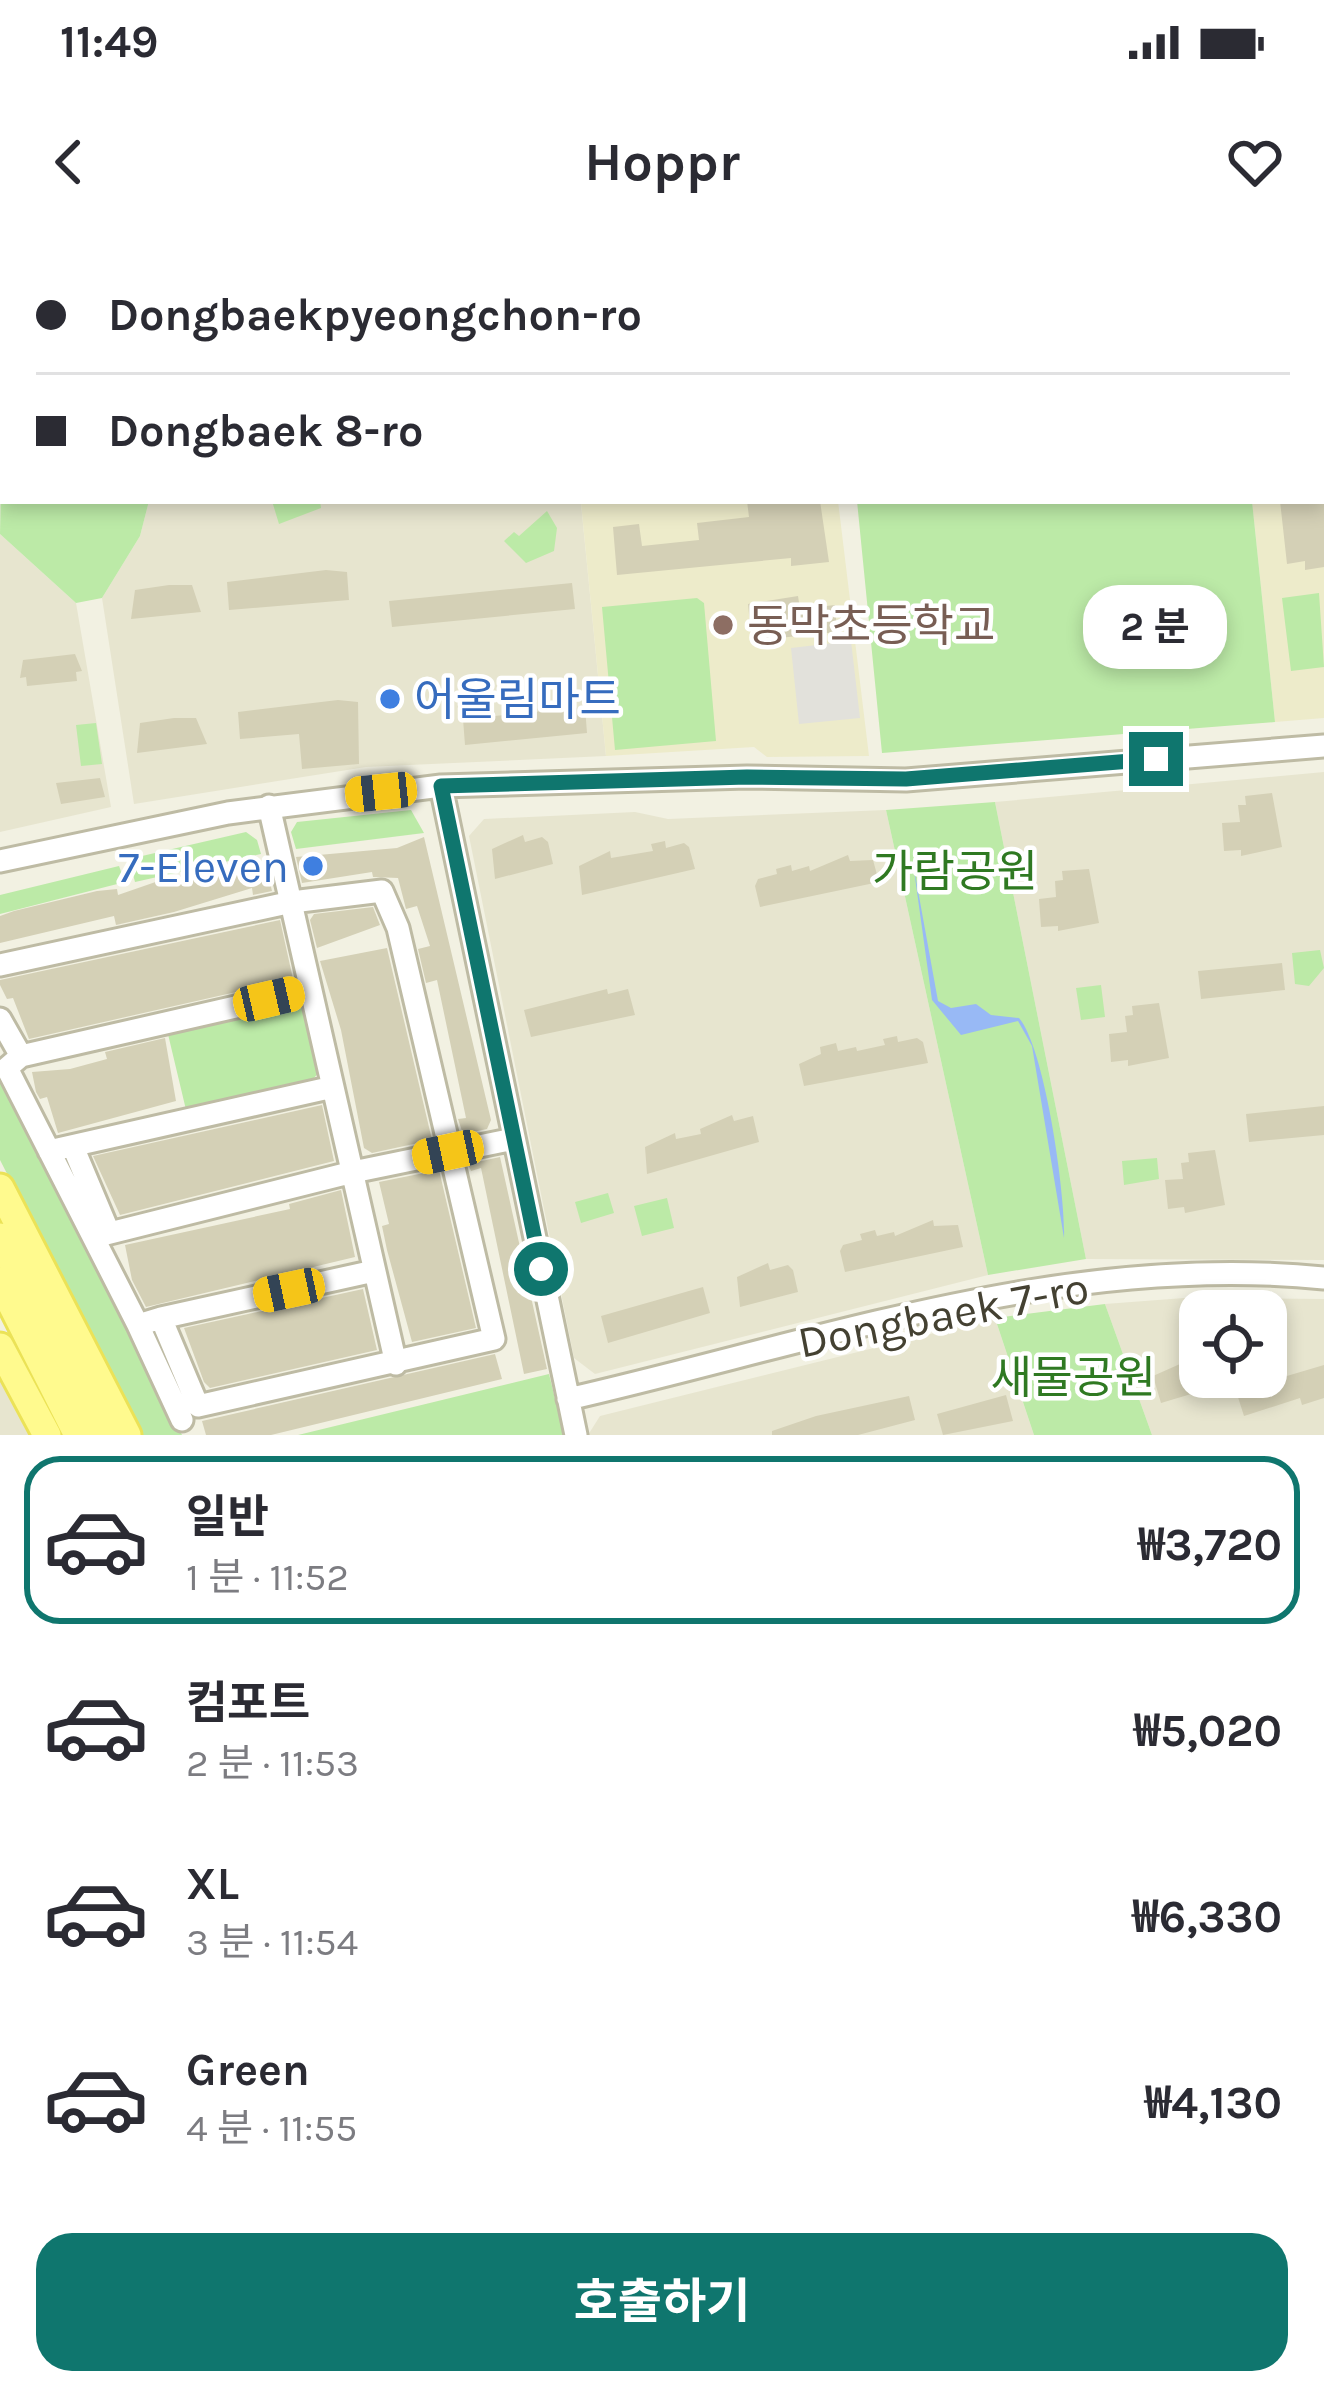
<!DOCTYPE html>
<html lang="ko">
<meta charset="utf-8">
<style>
:root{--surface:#fff;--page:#f7f7f7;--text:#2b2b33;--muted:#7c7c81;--line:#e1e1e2;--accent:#0f766e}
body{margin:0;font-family:Karla,"Noto Sans KR",sans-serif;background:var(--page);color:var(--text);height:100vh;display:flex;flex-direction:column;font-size:45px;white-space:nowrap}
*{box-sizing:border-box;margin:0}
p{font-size:39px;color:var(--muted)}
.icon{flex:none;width:66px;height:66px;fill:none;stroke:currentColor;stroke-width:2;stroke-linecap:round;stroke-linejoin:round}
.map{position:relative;height:1195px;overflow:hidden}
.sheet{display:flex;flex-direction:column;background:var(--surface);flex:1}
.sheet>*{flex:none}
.banner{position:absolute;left:0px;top:0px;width:1326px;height:264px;box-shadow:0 6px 18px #0003;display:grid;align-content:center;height:264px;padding:0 36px;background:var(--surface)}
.buttons{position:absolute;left:1179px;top:1050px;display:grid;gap:24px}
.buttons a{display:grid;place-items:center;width:108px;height:108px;border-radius:24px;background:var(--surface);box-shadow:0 6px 18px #0003;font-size:60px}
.end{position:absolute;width:54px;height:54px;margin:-27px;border:15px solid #0f766e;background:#fff;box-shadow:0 0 0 6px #fff}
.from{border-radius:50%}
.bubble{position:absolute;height:84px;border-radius:36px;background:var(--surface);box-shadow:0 6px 18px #0003;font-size:39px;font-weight:700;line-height:84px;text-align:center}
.car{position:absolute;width:36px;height:72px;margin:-36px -18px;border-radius:15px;box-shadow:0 0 9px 3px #0007;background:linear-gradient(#f5c518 24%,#345 0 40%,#f5c518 0 76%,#345 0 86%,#f5c518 0)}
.banner b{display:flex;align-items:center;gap:42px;height:114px;font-size:45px}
.banner b+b{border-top:3px solid var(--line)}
.banner i{width:30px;height:30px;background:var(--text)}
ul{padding:21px 0 0;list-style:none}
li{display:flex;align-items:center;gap:36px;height:168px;margin:0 24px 18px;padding:0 12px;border:6px solid transparent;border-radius:36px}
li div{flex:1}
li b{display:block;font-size:45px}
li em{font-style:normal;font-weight:700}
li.on{border-color:var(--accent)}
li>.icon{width:108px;height:108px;stroke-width:1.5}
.primary-button{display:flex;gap:24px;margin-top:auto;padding:24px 36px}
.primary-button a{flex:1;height:138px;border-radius:36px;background:var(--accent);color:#fff;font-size:48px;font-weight:700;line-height:138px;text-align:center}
.status{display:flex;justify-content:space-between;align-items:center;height:84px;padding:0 60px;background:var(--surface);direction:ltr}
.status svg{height:33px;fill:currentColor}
header{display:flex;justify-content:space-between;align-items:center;height:156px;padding:0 36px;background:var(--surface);font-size:54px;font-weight:700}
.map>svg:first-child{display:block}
</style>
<div class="status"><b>11:49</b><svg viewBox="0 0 49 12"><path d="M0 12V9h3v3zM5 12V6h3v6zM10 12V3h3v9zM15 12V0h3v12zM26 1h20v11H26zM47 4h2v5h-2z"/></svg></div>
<header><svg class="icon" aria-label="back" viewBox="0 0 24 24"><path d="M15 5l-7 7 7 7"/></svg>Hoppr<svg class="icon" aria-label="heart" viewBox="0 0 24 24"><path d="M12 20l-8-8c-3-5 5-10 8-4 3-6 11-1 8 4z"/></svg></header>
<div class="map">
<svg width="1324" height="1195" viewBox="0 0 1324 1195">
<rect width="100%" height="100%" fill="#f2f1e2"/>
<!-- residential -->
<path fill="#e7e5cf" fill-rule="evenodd" d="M149,261h454l-22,3 25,252 -240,11 -232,37 -32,-206 38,-62z
M0,294l76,69 35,204 -111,25z
M1324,532v488l-238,-1 -91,-457z
M886,570l102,465 -393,99 -21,-16 -105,-522 15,-17 151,-7 33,7z
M1184,1058l140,1v136h-172l-47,-131zM1200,1071h66v66h-66z
M995,1078l39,117h-446l12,-19z
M0,1134l33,61h-33z"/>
<!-- education -->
<path fill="#edebca" d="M1324,207v271l-49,4 -23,-221h71z
M838,261l31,255 -102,1 -13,-10 -148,9 -25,-253z"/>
<!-- green -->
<path fill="#bceaa7" d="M910,0h414v207l-1,-204z
M3,144v117h146l-9,35 -38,62 -26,5 -76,-69z
M272,261h48l1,7 -42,16z
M857,261h395l23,221 -393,31z
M547,271l10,17 -3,23 -28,12 -22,-22 10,-9 5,4z
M1319,353l5,74 -33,4 -9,-73z
M697,358l7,5 12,138 -101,9 -13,-143z
M96,483l6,41 -21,2 -5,-41z
M995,562l91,457 -98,16 -102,-465z
M411,570l13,23 -128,16 -5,-17 6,-10z
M246,592l11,8 4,14 -126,28 -6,-23z
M119,626l6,16 -125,32v-19z
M1320,710l4,18 -15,18 -14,-2 -3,-31z
M1101,745l4,32 -24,3 -5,-32z
M290,762l16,9 14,60 -12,14 -121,29 -20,-84z
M0,830l182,365h-41l-141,-275z
M1157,918l2,21 -35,6 -2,-24z
M608,953l6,20 -33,10 -6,-21z
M667,958l7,30 -32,8 -8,-30z
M1105,1064l47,131h-118l-39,-117z
M549,1134l15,61h-266z"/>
<!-- parking -->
<path fill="#e2e1db" d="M851,401l9,77 -61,6 -8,-76z"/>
<!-- water -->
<path fill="#98b9f5" d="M913,623l25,138 13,7 25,-4 15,11 28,3c26,30 47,179 45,220l-32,-192 -14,-25 -57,14 -29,-35z"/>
<!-- building -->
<path fill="#d4d0b6" d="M747,261h73l9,61 -38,4v-8l-174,17 -4,-48 26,-3 3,22 57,-6 -2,-17 52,-6z
M1280,261h44v66l-19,3v-9l-18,3z
M326,330l21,2 2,28 -120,10 -2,-28z
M572,343l3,26 -183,18 -3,-26z
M169,345h23l9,27 -70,7 4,-29z
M798,356l2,13 35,-4 2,27 -77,8 -1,-17 -9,1 -2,-20z
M75,414l7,17 -6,1 1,9 -50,5 -1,-9 -6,1 3,-18z
M338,460l20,2 1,62 -57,5 -3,-35 -59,5 -2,-27z
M585,467l2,26 -122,12 -2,-26z
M174,478h22l11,26 -70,9 3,-30z
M100,538l5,19 -44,7 -5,-21z
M1272,553l10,54 -41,9v-6l-17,1 -2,-28 18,-1 -2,-17h8l-1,-9z
M523,595l2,7 17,-5 6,5 5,22 -58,15 -3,-30z
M424,597l67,283 -4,9 -24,5 -5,-15 8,-1 -29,-138 -11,3 -8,-34 12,-3 -13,-40 -11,3 -8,-31 -25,-1 -1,-5 -70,11 -6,-26 101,-9z
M665,601l1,7 18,-5 5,4 6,22 -113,26 -3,-29 31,-15 1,7 42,-7 -2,-7z
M848,615l2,6 23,-1 6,22 -119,25 -5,-21 3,-7 19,-5 -1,-5 15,-4 1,6 17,-5 1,5z
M265,622l7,29 -19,4 -1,-7 -78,24 -58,13 -2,-9 -114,27v-27l14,-5 83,-20 20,-2 1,6 49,-17z
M1089,629l10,54 -41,8v-5l-17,1 -2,-28 17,-2 -1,-16 8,-1 -1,-9z
M373,667l7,18 -63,23 -7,-28 4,-6z
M280,680l13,59 -264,60 -16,-41 -6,1 -7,-14v-5z
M387,708l45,192 -60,13 -8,-5 -23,-118 -21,-69z
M1282,723l3,27 -84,9 -3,-28z
M607,749l1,5 20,-5 7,26 -104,22 -7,-27z
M1159,763l10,55 -41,8v-6l-17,2 -2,-28 18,-2 -2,-16 8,-1 -1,-9z
M897,796l1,6 19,-4 6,4 5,21 -124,23 -5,-22 22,-10 -1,-7 16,-4 2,8 18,-4 1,4 28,-6 -2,-6z
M165,798l11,63 -118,32 -11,-36 -7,2 -4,-7 -4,-20 38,-3 37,-10 -2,-7z
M322,865l12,56 -214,54 -27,-59z
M1324,866v29l-75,7 -3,-28z
M732,875l2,6 19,-5 6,26 -112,32 -2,-27 30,-14 1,6 25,-5 -1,-5z
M1215,910l10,55 -40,8 -1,-6 -16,2 -3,-29 18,-1 -2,-16 8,-1 -1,-9z
M500,917l47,212 -23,5 -43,-206 -10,3 -3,-7z
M439,930l37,158 -64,14 -25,-92 -5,-24 7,-2 -10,-42z
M341,950l14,67 -209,50 -14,-27 -7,-35 165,-36 -1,-5z
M933,980l1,6 24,-1 5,22 -118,25 -5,-21 3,-6 19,-5 -2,-6 15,-4 2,6 17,-4 1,4z
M768,1023l2,7 18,-5 5,5 5,22 -58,15 -3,-30z
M703,1047l7,26 -102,30 -7,-27z
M363,1049l14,61 -167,38 -6,-6 -20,-54z
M495,1114l7,25 -231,56h-65l-4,-14z
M1189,1120l2,6 9,-3v14l38,3 -77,23 -8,-27z
M1324,1125v33l-22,7 -2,-7 -56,18 -8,-25z
M1006,1155l7,26 -70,14 -6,-21z
M909,1156l6,24 -57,15h-86v-4l44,-15z"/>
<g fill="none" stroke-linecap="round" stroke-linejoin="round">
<defs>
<path id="minor" d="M339,3l141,-3
M0,35h3
M441,546l135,649
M269,566l127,558
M0,621l228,-48 213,-27 306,-9 159,3 418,-34
M0,725l292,-63 90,-11 16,37 96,411 -296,67 -37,-88 213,-47
M0,779l21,37
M74,909l34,81
M49,911l284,-64
M94,997l259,-65 161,-33
M161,1078l-23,7 -131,-257 14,-12 289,-66
M138,1085l44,95
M568,1159c249,-57 496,-147 756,-121"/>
<path id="major" d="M0,948l127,247
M0,997l101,198
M0,1041l78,154
M0,1107l47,88"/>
</defs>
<!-- minor casing -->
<use href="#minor" stroke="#bebba4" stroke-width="27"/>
<!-- major casing -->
<use href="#major" stroke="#ebe257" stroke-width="33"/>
<!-- minor -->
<use href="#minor" stroke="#fff" stroke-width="21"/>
<!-- major -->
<use href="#major" stroke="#fffa8e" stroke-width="27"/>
</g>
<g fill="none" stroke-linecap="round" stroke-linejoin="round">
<!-- route -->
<path stroke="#0f766e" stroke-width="15" d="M541,1029l-100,-483 306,-9 159,2 250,-20"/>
</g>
<!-- markers -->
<circle fill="#8d6e63" stroke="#fff" stroke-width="4.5" cx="723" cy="385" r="12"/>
<g fill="#3f7fe0" stroke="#fff" stroke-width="4.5">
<circle cx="390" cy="459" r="12"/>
<circle cx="313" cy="626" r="12"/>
</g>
<g text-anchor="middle" stroke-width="9" stroke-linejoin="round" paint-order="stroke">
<!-- education labels -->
<g font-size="45" fill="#785e54" stroke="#fff" text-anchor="start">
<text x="747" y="401">동막초등학교</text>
</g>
<!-- shop labels -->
<g font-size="45" fill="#366cbe" stroke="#fff" text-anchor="start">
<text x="414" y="475">어울림마트</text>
<text x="289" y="642" text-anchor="end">7-Eleven</text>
</g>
<!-- park labels -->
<g font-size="45" fill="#2f7922" stroke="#fff">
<text x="955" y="647">가람공원</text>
<text x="1073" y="1153">새물공원</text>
</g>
<!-- street labels -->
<g font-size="45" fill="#444132" stroke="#fff">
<text transform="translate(943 1074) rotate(-11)" y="16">Dongbaek 7-ro</text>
</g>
</g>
</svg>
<div class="buttons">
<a><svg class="icon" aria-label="locate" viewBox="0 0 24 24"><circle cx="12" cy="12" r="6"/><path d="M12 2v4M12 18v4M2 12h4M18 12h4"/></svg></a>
</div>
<i class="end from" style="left:541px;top:1029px"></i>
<i class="end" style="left:1156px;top:519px"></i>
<div class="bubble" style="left:1083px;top:345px;width:144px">2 분</div>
<i class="car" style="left:381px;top:552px;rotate:264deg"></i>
<i class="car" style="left:269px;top:759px;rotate:77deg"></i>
<i class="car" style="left:448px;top:912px;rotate:258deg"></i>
<i class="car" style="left:289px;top:1050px;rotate:258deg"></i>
<div class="banner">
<b><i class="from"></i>Dongbaekpyeongchon-ro</b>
<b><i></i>Dongbaek 8-ro</b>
</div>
</div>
<section class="sheet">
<ul>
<li class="on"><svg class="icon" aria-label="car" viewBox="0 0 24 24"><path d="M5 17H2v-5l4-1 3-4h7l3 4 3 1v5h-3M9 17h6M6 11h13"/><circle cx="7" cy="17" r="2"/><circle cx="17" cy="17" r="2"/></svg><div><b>일반</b><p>1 분 · 11:52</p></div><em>₩3,720</em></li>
<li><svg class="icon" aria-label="car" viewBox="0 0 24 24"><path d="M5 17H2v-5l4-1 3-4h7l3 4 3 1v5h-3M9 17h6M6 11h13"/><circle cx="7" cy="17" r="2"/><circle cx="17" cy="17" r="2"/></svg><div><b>컴포트</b><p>2 분 · 11:53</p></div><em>₩5,020</em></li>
<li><svg class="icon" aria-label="car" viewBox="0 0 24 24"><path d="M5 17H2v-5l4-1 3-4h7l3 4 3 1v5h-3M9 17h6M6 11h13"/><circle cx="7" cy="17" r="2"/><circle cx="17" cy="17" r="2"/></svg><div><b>XL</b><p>3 분 · 11:54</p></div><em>₩6,330</em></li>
<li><svg class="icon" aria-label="car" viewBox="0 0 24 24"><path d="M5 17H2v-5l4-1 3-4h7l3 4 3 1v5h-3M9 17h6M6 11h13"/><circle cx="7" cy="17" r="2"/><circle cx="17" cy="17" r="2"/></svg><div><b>Green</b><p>4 분 · 11:55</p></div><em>₩4,130</em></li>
</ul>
<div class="primary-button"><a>호출하기</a></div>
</section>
